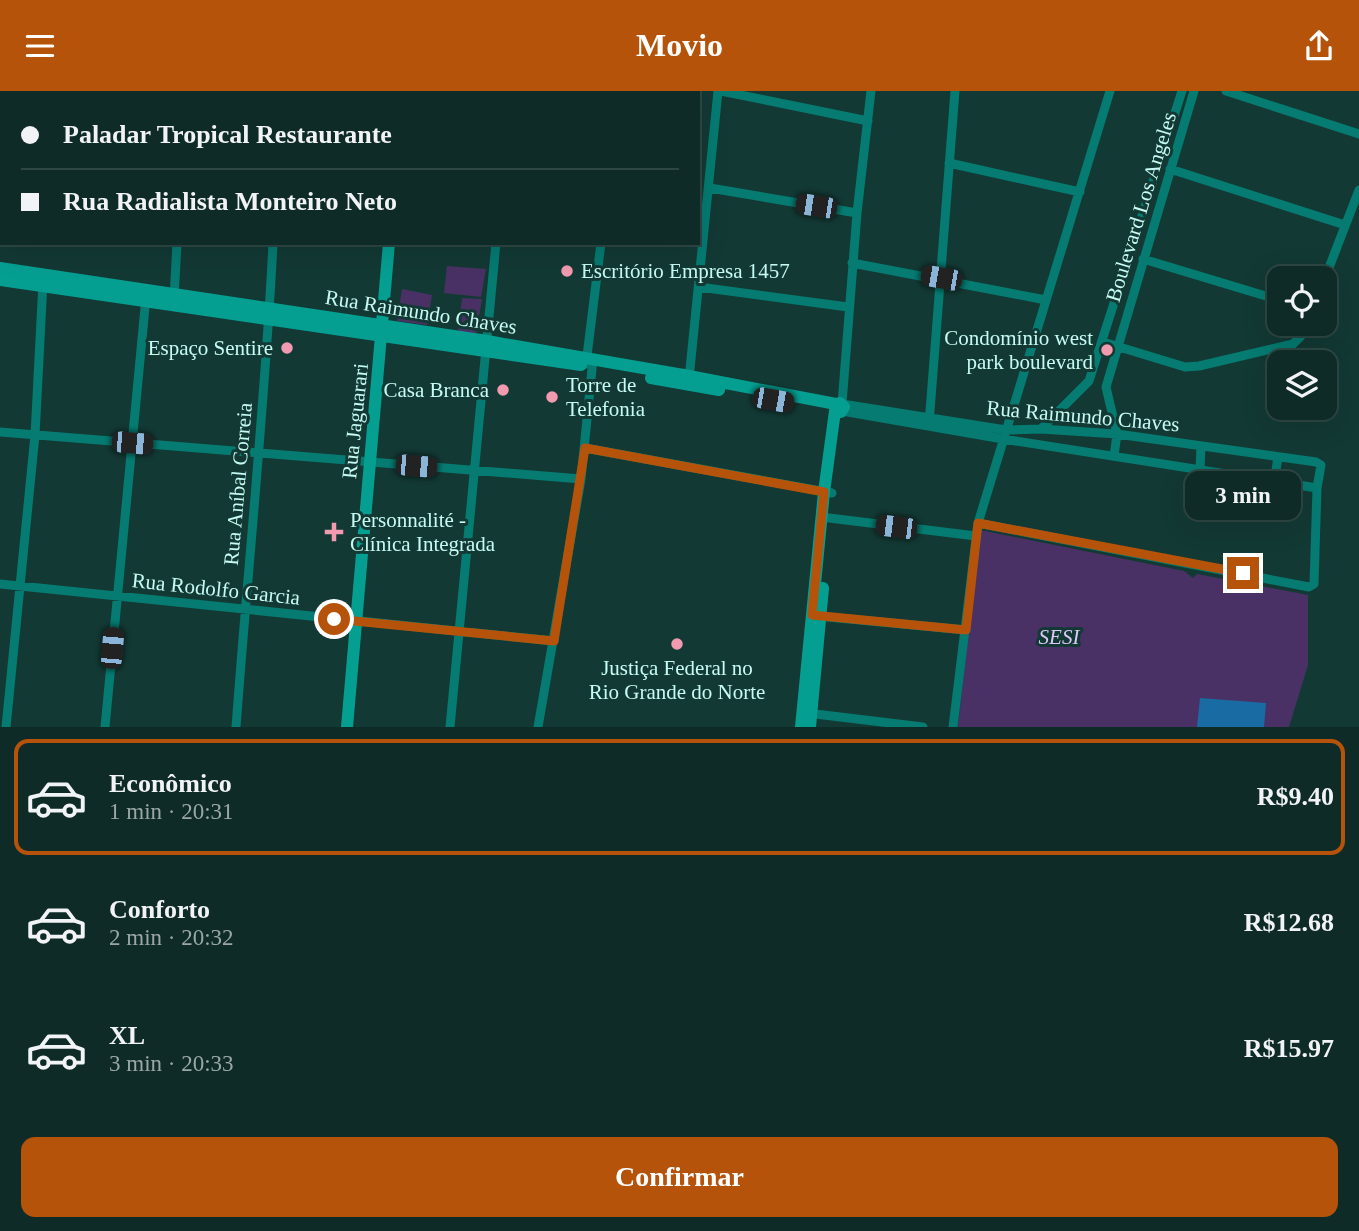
<!DOCTYPE html>
<html lang="pt">
<meta charset="utf-8">
<style>
:root{--surface:#0e2b27;--page:#1c3733;--text:#f1f3f6;--muted:#9ba7a7;--line:#2e4744;--accent:#b45309}
body{margin:0;font-family:"Times New Roman",serif;background:var(--page);color:var(--text);height:100vh;display:flex;flex-direction:column;font-size:26px;white-space:nowrap}
*{box-sizing:border-box;margin:0}
p{font-size:23px;color:var(--muted)}
.icon{flex:none;width:38px;height:38px;fill:none;stroke:currentColor;stroke-width:2;stroke-linecap:round;stroke-linejoin:round}
.map{position:relative;height:636px;overflow:hidden}
.side{display:flex;flex-direction:column;background:var(--surface);flex:1}
.side>*{flex:none}
.top-card{position:absolute;left:0px;top:0px;width:700px;height:154px;box-shadow:0 7px 28px #0002,0 0 0 2px var(--line);display:grid;align-content:center;height:154px;padding:0 21px;background:var(--surface)}
.tools{position:absolute;left:1267px;top:175px;display:grid;gap:14px}
.tools a{display:grid;place-items:center;width:70px;height:70px;border-radius:14px;background:var(--surface);box-shadow:0 7px 28px #0002,0 0 0 2px var(--line);font-size:35px}
.end{position:absolute;width:32px;height:32px;margin:-16px;border:9px solid #b45309;background:#fff;box-shadow:0 0 0 4px #fff}
.from{border-radius:50%}
.bubble{position:absolute;height:49px;border-radius:14px;background:var(--surface);box-shadow:0 7px 28px #0002,0 0 0 2px var(--line);font-size:23px;font-weight:600;line-height:49px;text-align:center}
.car{position:absolute;width:21px;height:42px;margin:-21px -10px;border-radius:9px;box-shadow:0 0 5px 2px #0007;background:linear-gradient(#222 24%,#8ab4d8 0 40%,#222 0 76%,#8ab4d8 0 86%,#222 0)}
.top-card b{display:flex;align-items:center;gap:24px;height:66px;font-size:26px}
.top-card b+b{border-top:2px solid var(--line)}
.top-card i{width:18px;height:18px;background:var(--text)}
ul{padding:12px 0 0;list-style:none}
li{display:flex;align-items:center;gap:21px;height:116px;margin:0 14px 10px;padding:0 7px;border:4px solid transparent;border-radius:14px}
li div{flex:1}
li b{display:block;font-size:26px}
li em{font-style:normal;font-weight:600}
li.current{border-color:var(--accent)}
li>.icon{width:63px;height:63px;stroke-width:1.5}
.primary-button{display:flex;gap:14px;margin-top:auto;padding:14px 21px}
.primary-button a{flex:1;height:80px;border-radius:14px;background:var(--accent);color:#fff;font-size:28px;font-weight:600;line-height:80px;text-align:center}
header{display:flex;justify-content:space-between;align-items:center;height:91px;padding:0 21px;background:var(--accent);color:#fff;font-size:32px;font-weight:600}
.map>svg:first-child{display:block}
</style>
<header><svg class="icon" aria-label="menu" viewBox="0 0 24 24"><path d="M4 6h16M4 12h16M4 18h16"/></svg>Movio<svg class="icon" aria-label="share" viewBox="0 0 24 24"><path d="M12 15V3M7 8l5-5 5 5M5 13v7h14v-7"/></svg></header>
<div class="map">
<svg width="1359" height="636" viewBox="0 0 1359 636">
<rect width="100%" height="100%" fill="#133934"/>
<!-- green -->
<path fill="#4a3165" d="M447,175l39,3 -5,28 -37,-4z
M402,198l30,6 -5,30 -30,-4z
M462,207l20,1 -6,36 -18,-3z
M980,439l204,41 9,7 4,-4 111,21v70l-19,62h-331z"/>
<!-- water -->
<path fill="#196ba3" d="M1200,607l66,5 -2,24h-67z"/>
<g fill="none" stroke-linecap="round" stroke-linejoin="round">
<!-- street -->
<path stroke="#057b71" stroke-width="9" d="M295,0l12,2
M721,0l147,30
M1226,0l133,43
M68,2l1,-2
M129,2v-2
M186,2v-2
M282,2v-2
M510,2v-2
M618,2v-2
M0,6l1,-6
M949,72l131,29
M1170,78l175,56
M710,97l147,25
M1143,168l136,41
M852,172l194,37
M1325,187l34,-88
M699,196l149,20
M174,208l3,-56
M1103,251l82,25 14,-1 94,-22 8,-8 6,-12
M586,273l15,-121
M689,288l29,-288
M842,313l164,26 35,-1 76,5 199,28 5,3 -4,23 -3,96 -5,3 -331,-64
M842,313l15,-191 14,-122
M842,320l161,28 314,49
M929,333l26,-333
M1041,338l48,-48 93,-290
M0,341l581,47
M585,357l247,45
M1114,365l3,-22 -11,-47 88,-296
M1200,379l1,-24
M1274,392l4,-26
M821,426l155,19
M0,493l554,57
M817,525l149,14
M807,622l116,14
M6,636l29,-292 8,-153
M105,636l41,-430
M236,636c12,-161 29,-322 37,-484
M450,636l46,-484
M538,636l43,-248 12,-120
M953,636l25,-204 132,-432"/>
<!-- secondary -->
<path stroke="#059f92" stroke-width="12" d="M400,2v-2
M0,69h2
M0,177l487,73 202,35 147,28 4,-1 4,4 -3,5 -6,-1 1,-7
M0,189l581,85
M651,287l68,12
M347,636l42,-484
M801,636l23,-235 11,-81
M810,636l13,-139"/>
</g>
<g fill="none" stroke-linecap="round" stroke-linejoin="round">
<!-- route -->
<path stroke="#b45309" stroke-width="9" d="M334,528l220,22 31,-193 239,44 -12,123 154,15 12,-107 265,50"/>
</g>
<!-- markers -->
<g fill="#f29aaf" stroke="#133934" stroke-width="2.5">
<circle cx="567" cy="180" r="7"/>
<circle cx="287" cy="257" r="7"/>
<circle cx="1107" cy="259" r="7"/>
<circle cx="503" cy="299" r="7"/>
<circle cx="552" cy="306" r="7"/>
<path d="M330.5 430.5h7v7h7v7h-7v7h-7v-7h-7v-7h7z"/>
<circle cx="677" cy="553" r="7"/>
</g>
<g text-anchor="middle" stroke-width="6" stroke-linejoin="round" paint-order="stroke">
<!-- street labels -->
<g font-size="21" fill="#c6fbf3" stroke="#133934">
<text transform="translate(1141 116) rotate(-73)" y="7">Boulevard Los Angeles</text>
<text transform="translate(421 221) rotate(9)" y="7">Rua Raimundo Chaves</text>
<text transform="translate(1083 325) rotate(5)" y="7">Rua Raimundo Chaves</text>
<text transform="translate(355 330) rotate(-84)" y="7">Rua Jaguarari</text>
<text transform="translate(238 393) rotate(-85)" y="7">Rua Aníbal Correia</text>
<text transform="translate(216 498) rotate(6)" y="7">Rua Rodolfo Garcia</text>
</g>
<!-- poi labels -->
<g font-size="21" fill="#c6fbf3" stroke="#133934" text-anchor="start">
<text x="581" y="187">Escritório Empresa 1457</text>
<text x="1093" y="254" text-anchor="end">Condomínio west<tspan x="1093" dy="24">park boulevard</tspan></text>
<text x="273" y="264" text-anchor="end">Espaço Sentire</text>
<text x="566" y="301">Torre de<tspan x="566" dy="24">Telefonia</tspan></text>
<text x="489" y="306" text-anchor="end">Casa Branca</text>
<text x="350" y="436">Personnalité -<tspan x="350" dy="24">Clínica Integrada</tspan></text>
<text x="677" y="584" text-anchor="middle">Justiça Federal no<tspan x="677" dy="24">Rio Grande do Norte</tspan></text>
</g>
<!-- park labels -->
<g font-size="21" font-style="italic" fill="#decafa" stroke="#133934">
<text x="1059" y="553">SESI</text>
</g>
</g>
</svg>
<div class="tools">
<a><svg class="icon" aria-label="locate" viewBox="0 0 24 24"><circle cx="12" cy="12" r="6"/><path d="M12 2v4M12 18v4M2 12h4M18 12h4"/></svg></a>
<a><svg class="icon" aria-label="layers" viewBox="0 0 24 24"><path d="M12 4l9 5-9 5-9-5zM3 14l9 5 9-5"/></svg></a>
</div>
<i class="end from" style="left:334px;top:528px"></i>
<i class="end" style="left:1243px;top:482px"></i>
<div class="bubble" style="left:1185px;top:380px;width:116px">3 min</div>
<i class="car" style="left:816px;top:115px;rotate:279deg"></i>
<i class="car" style="left:941px;top:187px;rotate:280deg"></i>
<i class="car" style="left:773px;top:309px;rotate:100deg"></i>
<i class="car" style="left:132px;top:352px;rotate:95deg"></i>
<i class="car" style="left:416px;top:375px;rotate:95deg"></i>
<i class="car" style="left:896px;top:436px;rotate:277deg"></i>
<i class="car" style="left:112px;top:557px;rotate:5deg"></i>
<div class="top-card">
<b><i class="from"></i>Paladar Tropical Restaurante</b>
<b><i></i>Rua Radialista Monteiro Neto</b>
</div>
</div>
<section class="side">
<ul>
<li class="current"><svg class="icon" aria-label="car" viewBox="0 0 24 24"><path d="M5 17H2v-5l4-1 3-4h7l3 4 3 1v5h-3M9 17h6M6 11h13"/><circle cx="7" cy="17" r="2"/><circle cx="17" cy="17" r="2"/></svg><div><b>Econômico</b><p>1 min · 20:31</p></div><em>R$9.40</em></li>
<li><svg class="icon" aria-label="car" viewBox="0 0 24 24"><path d="M5 17H2v-5l4-1 3-4h7l3 4 3 1v5h-3M9 17h6M6 11h13"/><circle cx="7" cy="17" r="2"/><circle cx="17" cy="17" r="2"/></svg><div><b>Conforto</b><p>2 min · 20:32</p></div><em>R$12.68</em></li>
<li><svg class="icon" aria-label="car" viewBox="0 0 24 24"><path d="M5 17H2v-5l4-1 3-4h7l3 4 3 1v5h-3M9 17h6M6 11h13"/><circle cx="7" cy="17" r="2"/><circle cx="17" cy="17" r="2"/></svg><div><b>XL</b><p>3 min · 20:33</p></div><em>R$15.97</em></li>
</ul>
<div class="primary-button"><a>Confirmar</a></div>
</section>
